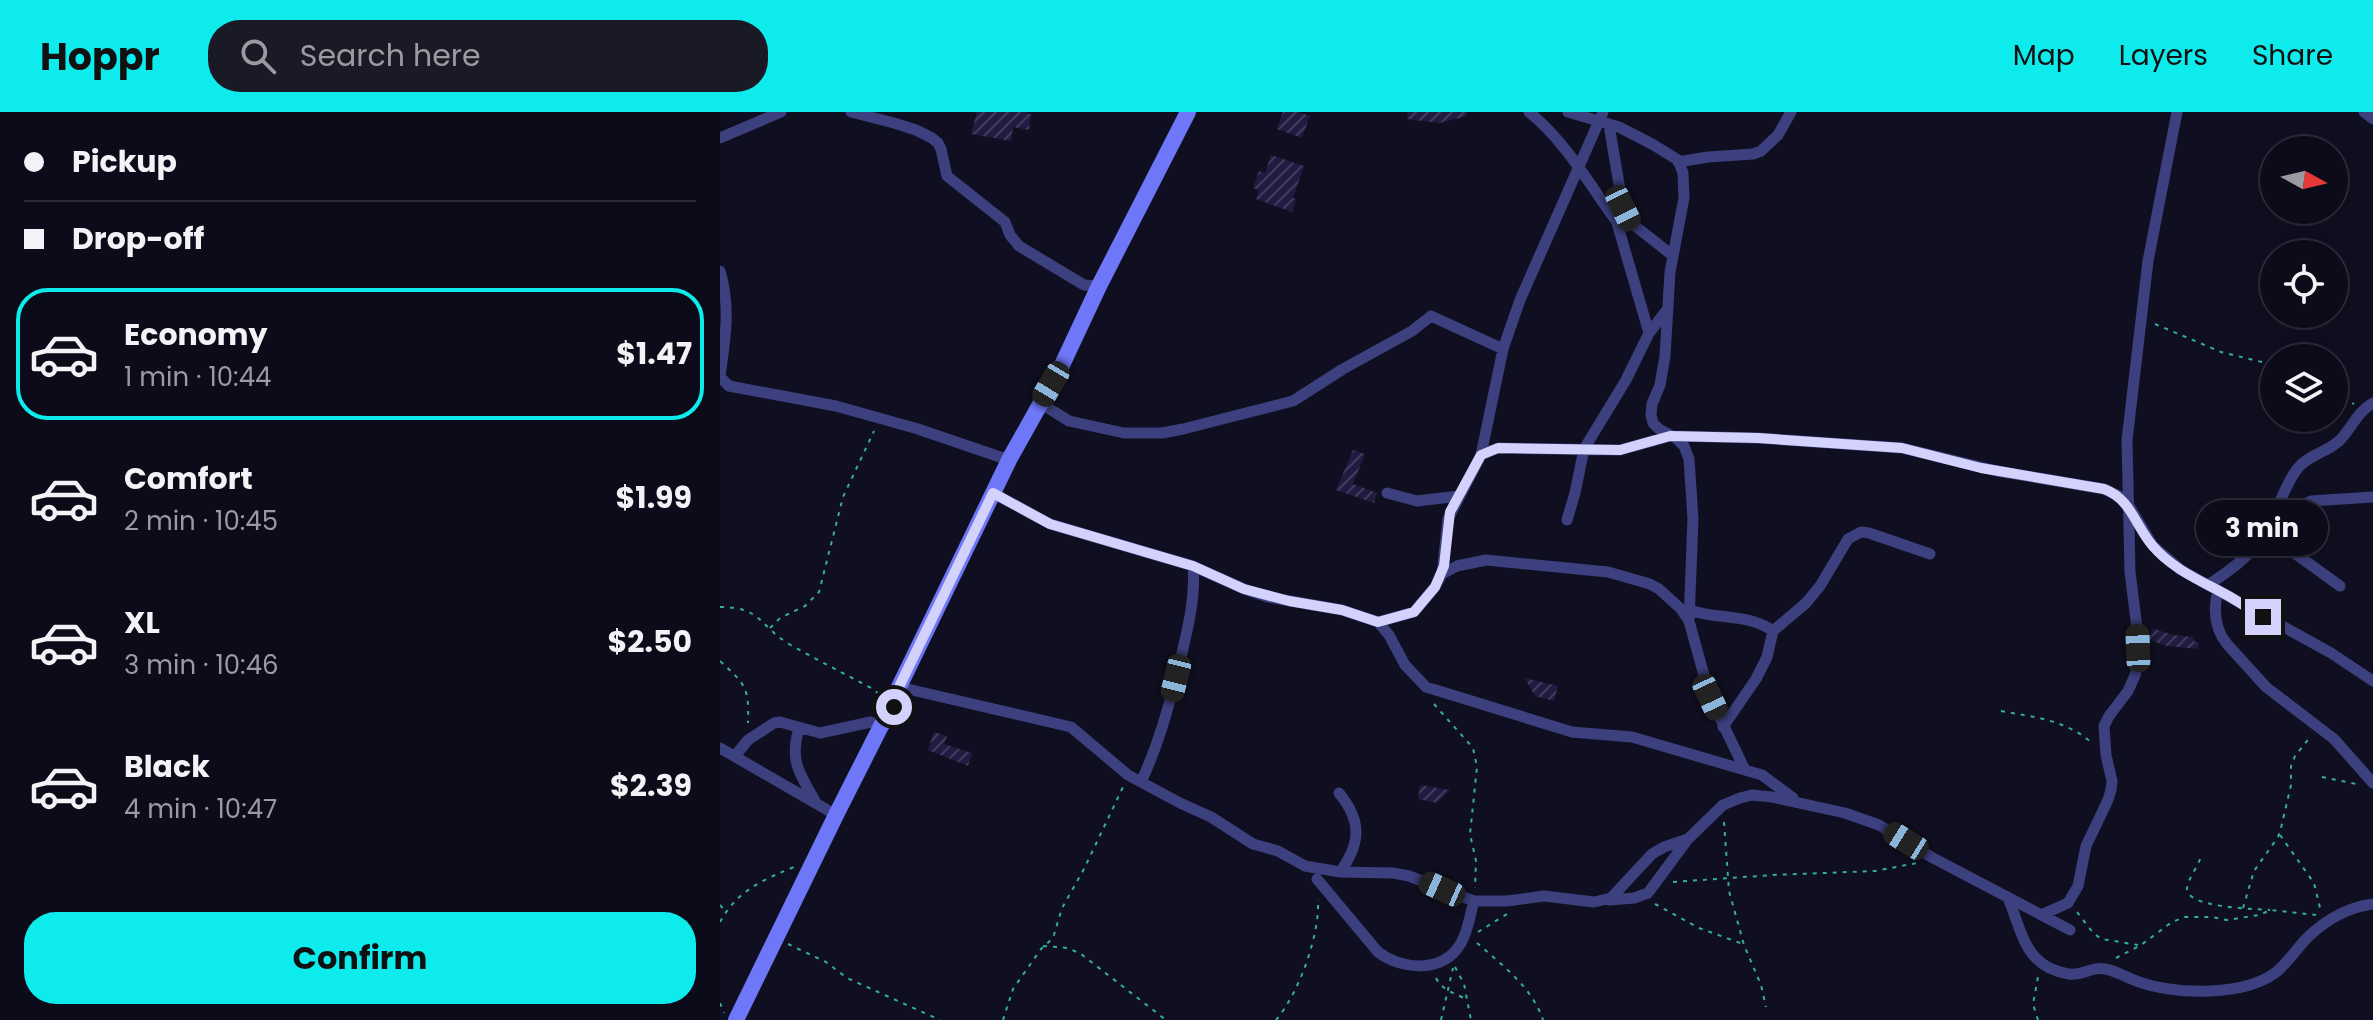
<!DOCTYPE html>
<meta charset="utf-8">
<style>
:root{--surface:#0c0b19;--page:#1a1926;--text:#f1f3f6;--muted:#9a9ba2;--line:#2c2b38;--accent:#0debed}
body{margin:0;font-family:Poppins,sans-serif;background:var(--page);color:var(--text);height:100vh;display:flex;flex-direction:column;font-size:30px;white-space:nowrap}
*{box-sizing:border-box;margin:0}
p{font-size:26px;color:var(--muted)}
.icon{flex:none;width:44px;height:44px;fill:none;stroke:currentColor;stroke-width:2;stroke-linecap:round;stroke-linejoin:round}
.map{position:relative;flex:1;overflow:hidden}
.drawer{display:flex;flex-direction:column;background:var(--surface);width:720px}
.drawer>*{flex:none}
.hud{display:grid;align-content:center;height:176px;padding:0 24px;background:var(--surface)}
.needle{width:52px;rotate:98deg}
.controls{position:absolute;left:1540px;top:24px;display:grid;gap:16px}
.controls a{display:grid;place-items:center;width:88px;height:88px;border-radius:50%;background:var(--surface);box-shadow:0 4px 20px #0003,0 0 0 2px var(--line);font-size:40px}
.end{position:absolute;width:36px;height:36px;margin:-18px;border:10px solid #d2d2fc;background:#111;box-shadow:0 0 0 4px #111}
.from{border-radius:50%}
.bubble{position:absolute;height:56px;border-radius:28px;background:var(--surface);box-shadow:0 4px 20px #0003,0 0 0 2px var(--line);font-size:26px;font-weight:700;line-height:56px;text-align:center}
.car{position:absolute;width:24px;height:48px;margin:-24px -12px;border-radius:10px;box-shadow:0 0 6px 2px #0007;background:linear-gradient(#222 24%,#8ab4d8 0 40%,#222 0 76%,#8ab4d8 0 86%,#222 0)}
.hud b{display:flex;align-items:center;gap:28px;height:76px;font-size:30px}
.hud b+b{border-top:2px solid var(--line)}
.hud i{width:20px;height:20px;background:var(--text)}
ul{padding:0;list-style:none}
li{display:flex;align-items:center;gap:24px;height:132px;margin:0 16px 12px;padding:0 8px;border:4px solid transparent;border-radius:32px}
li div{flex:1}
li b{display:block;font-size:30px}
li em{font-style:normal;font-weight:700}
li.on{border-color:var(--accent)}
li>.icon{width:72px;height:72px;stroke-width:1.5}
.cta{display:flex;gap:16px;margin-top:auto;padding:16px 24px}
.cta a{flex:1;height:92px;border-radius:32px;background:var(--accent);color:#111;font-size:32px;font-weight:700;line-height:92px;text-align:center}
header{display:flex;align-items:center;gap:48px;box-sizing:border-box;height:112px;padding:0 40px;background:var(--accent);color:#111}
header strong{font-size:38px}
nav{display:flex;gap:44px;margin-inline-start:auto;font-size:28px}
.search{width:560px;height:72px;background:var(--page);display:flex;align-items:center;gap:20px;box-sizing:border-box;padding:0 28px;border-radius:32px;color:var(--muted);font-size:30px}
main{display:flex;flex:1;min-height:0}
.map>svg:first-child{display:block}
</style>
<header>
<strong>Hoppr</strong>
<div class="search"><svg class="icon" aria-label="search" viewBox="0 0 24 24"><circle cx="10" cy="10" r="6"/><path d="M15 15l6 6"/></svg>Search here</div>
<nav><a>Map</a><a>Layers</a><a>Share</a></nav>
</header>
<main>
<section class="drawer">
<div class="hud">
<b><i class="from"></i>Pickup</b>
<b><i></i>Drop-off</b>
</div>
<ul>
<li class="on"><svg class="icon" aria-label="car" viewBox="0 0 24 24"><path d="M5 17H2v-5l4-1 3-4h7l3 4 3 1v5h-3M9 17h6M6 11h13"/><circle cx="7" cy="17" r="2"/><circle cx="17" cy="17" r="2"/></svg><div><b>Economy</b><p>1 min · 10:44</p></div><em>$1.47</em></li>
<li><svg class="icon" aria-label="car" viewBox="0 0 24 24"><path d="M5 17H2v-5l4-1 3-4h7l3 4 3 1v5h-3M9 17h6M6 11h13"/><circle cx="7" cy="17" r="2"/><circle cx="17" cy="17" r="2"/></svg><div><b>Comfort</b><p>2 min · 10:45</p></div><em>$1.99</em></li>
<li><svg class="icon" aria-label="car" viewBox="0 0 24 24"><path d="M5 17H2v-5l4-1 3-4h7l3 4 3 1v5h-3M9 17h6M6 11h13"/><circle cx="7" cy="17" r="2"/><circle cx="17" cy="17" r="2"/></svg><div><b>XL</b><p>3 min · 10:46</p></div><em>$2.50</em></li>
<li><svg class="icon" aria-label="car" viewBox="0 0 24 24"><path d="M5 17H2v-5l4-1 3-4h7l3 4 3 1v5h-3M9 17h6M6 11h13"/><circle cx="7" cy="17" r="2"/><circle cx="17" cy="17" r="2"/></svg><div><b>Black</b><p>4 min · 10:47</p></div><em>$2.39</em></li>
</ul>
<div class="cta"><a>Confirm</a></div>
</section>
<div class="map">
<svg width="1653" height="908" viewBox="0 0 1653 908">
<defs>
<pattern id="building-hatch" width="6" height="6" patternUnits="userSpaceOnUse" patternTransform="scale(2)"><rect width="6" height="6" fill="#201c41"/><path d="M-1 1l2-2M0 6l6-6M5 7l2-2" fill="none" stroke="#403c5d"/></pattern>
</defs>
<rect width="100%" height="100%" fill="#100f21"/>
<!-- building -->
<path fill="url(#building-hatch)" d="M257,0h51v2h3l-2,16 -16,-3 -2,14 -40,-7z
M563,0h15l12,4 -8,22 -25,-9z
M688,0h59v4l-28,7 -32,-4z
M551,43l33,11 -11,32 3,1 -4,13 -36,-13 3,-9 -6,-2 6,-17 6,2z
M633,338l12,4 -12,30 24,9 -3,10 -38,-13z
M1432,516l21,7 21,2v4l5,2 -2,6 -29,-3 -19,-6z
M805,566l33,8 -4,15 -19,-5z
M214,620l13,4 -3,8 28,9 -4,13 -40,-16z
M700,673l30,5 -13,13 -19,-4z"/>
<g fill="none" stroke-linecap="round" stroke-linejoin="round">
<!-- path -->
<path stroke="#35ad9b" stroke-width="2" stroke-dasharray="4 6" stroke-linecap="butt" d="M1435,212l66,28 53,13
M1614,283l20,9
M0,495c42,0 39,19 69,37 28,16 56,30 84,45l8,7
M50,516l10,-10 25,-12 14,-14 24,-95 31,-66
M0,549c26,24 29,26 28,62
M714,592l39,44 4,19 -7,67 6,27 -1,27
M1281,599c33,6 66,9 92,33
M1602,665l34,7
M1004,710l5,69 15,54 17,40 5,22
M1560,723l34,48 7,29
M1480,747c-3,9 -12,20 -13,29 -2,20 69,21 83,22
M953,770l100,-7 102,-4 42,-8
M935,792l44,24 44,16
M0,793l5,6
M1523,796l11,-37 24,-34 3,-9 10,-43v-19l4,-10 16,-20
M1357,800l17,22 8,5 36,6
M0,810c17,-31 42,-42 74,-55
M758,820l29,-18
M757,831c25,22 55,44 66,77
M68,832l38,18 21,16 93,42
M323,834l25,2 13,6 85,66
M1396,846l25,-13 31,-23 13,-5h27l15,3 32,-5 12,-5 45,5
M735,855l9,17 7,36
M716,866c6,12 18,15 30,21
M0,891l4,10
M283,908l10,-31 28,-40 12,-11 9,-30 22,-39 39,-82
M556,908c23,-27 44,-85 42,-121
M721,908l12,-52
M1318,908l-5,-16 5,-27"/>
<!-- street -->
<path stroke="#3c407e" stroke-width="11" d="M131,0l43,11 22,7 16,8 6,5 3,6 6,27 58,46 5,13 9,11 65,39 15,1
M809,0c37,30 60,72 88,110
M848,0l51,15 33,17 26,16 5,13 1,25 -14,74 -5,84 -5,29 -8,19 -1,11 2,8 6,6 17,9 8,8 5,13 4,60 -4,102 21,76 35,73 17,5 31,23
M1644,0l9,7
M889,13l14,83 7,14 42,33
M0,26l61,-26
M958,50l30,-5 45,-3 8,-3 17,-16 13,-23
M898,90l-1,21 32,110
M0,159c11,36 5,69 0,105
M0,265l9,9 107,20 82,23 82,28 10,1
M320,291l29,18 55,12h38l21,-4 110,-28 50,-32 69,-38 19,-15 72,33
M761,343l17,-7 122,2 50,-14 88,2 144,10 95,23 107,18 15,7 10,10 24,40 28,24 150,83 42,28
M273,381l57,31 143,42 51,23 24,8 74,13 36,12 36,-10 21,-25 7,-13 6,-55 33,-64 22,-106 17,-49 83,-188
M667,381l30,8 42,-5
M1552,407l39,-18 62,-4
M847,408l8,-27 9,-44 42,-69 23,-47 18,-23
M1542,426l24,9 54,39
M722,462l15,-8 29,-6 122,12 42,12 9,5 22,20 8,12
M1488,473c26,-17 48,-33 62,-61 10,-19 15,-40 28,-56 10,-13 30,-16 42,-28 11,-11 18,-29 33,-37
M1498,478c-5,20 -4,38 9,54l39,43 68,52 39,44
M969,498c29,10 58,3 84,21
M658,510l11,13 16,30 21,22 146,45 60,5 113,33
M179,575l172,40 57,48 52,28 31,14 42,27 25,7 27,15 35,6 53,1 16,3 65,25h33l37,-5 50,6 17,-4 41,-44 12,-7 24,-8 35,-34 17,-7 12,-3 20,2 73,16 34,12 54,33 137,72
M1003,615l33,-48 11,-22 6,-26 33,-28 14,-17 28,-47 13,-7 8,1 61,21
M79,616c-10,35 1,45 17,75
M0,636l116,67
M15,644l13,-16 26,-17 6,-1 40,11 51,-11 10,4
M421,670c17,-36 27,-73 37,-112 8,-35 18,-69 15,-104
M619,681c23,28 22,50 1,79
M597,767l61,73c24,18 65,22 83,-9 7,-12 9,-28 13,-42
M1288,786c15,36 17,69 61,76 14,2 23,-8 36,-5 12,2 22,9 34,13 23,8 48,10 72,9 22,-1 46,-5 64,-18 13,-10 22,-25 33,-36 18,-17 41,-30 65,-33
M889,788l25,-2 14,-5 40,-54
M1321,803l27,-12 10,-17 8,-40 22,-46 3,-10 1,-9 -6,-26 -2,-29 5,-10 19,-25 8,-18 1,-45 -7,-56 -3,-132 21,-179 29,-149"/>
<!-- secondary -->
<path stroke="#6e77f7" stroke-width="16" d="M16,908l100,-205 45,-89 13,-19 5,-20 111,-229 52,-93 37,-79 89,-174"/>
</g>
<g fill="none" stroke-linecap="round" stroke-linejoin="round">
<!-- route -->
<path stroke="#d2d2fc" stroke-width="10" d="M174,595l5,-20 94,-194 57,31 143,42 51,23 45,12 53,9 36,12 36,-10 21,-25 9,-21 6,-54 31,-57 17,-7 122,2 50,-14 88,2 144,10 79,20 123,21c27,10 31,36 48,56 19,23 47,35 73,49 13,7 25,16 38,23"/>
</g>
</svg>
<div class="controls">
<a><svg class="needle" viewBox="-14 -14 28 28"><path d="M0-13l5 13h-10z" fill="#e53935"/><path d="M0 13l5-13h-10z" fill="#9a9ba2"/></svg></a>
<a><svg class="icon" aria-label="locate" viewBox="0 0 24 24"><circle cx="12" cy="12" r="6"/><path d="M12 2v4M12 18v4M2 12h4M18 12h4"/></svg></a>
<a><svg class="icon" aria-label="layers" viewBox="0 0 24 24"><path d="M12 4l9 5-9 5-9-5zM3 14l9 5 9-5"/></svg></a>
</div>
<i class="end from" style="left:174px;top:595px"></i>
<i class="end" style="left:1543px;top:505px"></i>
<div class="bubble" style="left:1476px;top:388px;width:132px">3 min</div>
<i class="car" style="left:903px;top:96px;rotate:154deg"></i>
<i class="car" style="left:331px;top:272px;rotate:211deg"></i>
<i class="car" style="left:1418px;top:536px;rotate:358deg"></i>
<i class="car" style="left:456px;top:566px;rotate:194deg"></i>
<i class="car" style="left:990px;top:585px;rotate:155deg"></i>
<i class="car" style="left:1186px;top:729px;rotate:302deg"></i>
<i class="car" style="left:722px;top:777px;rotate:294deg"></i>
</div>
</main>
